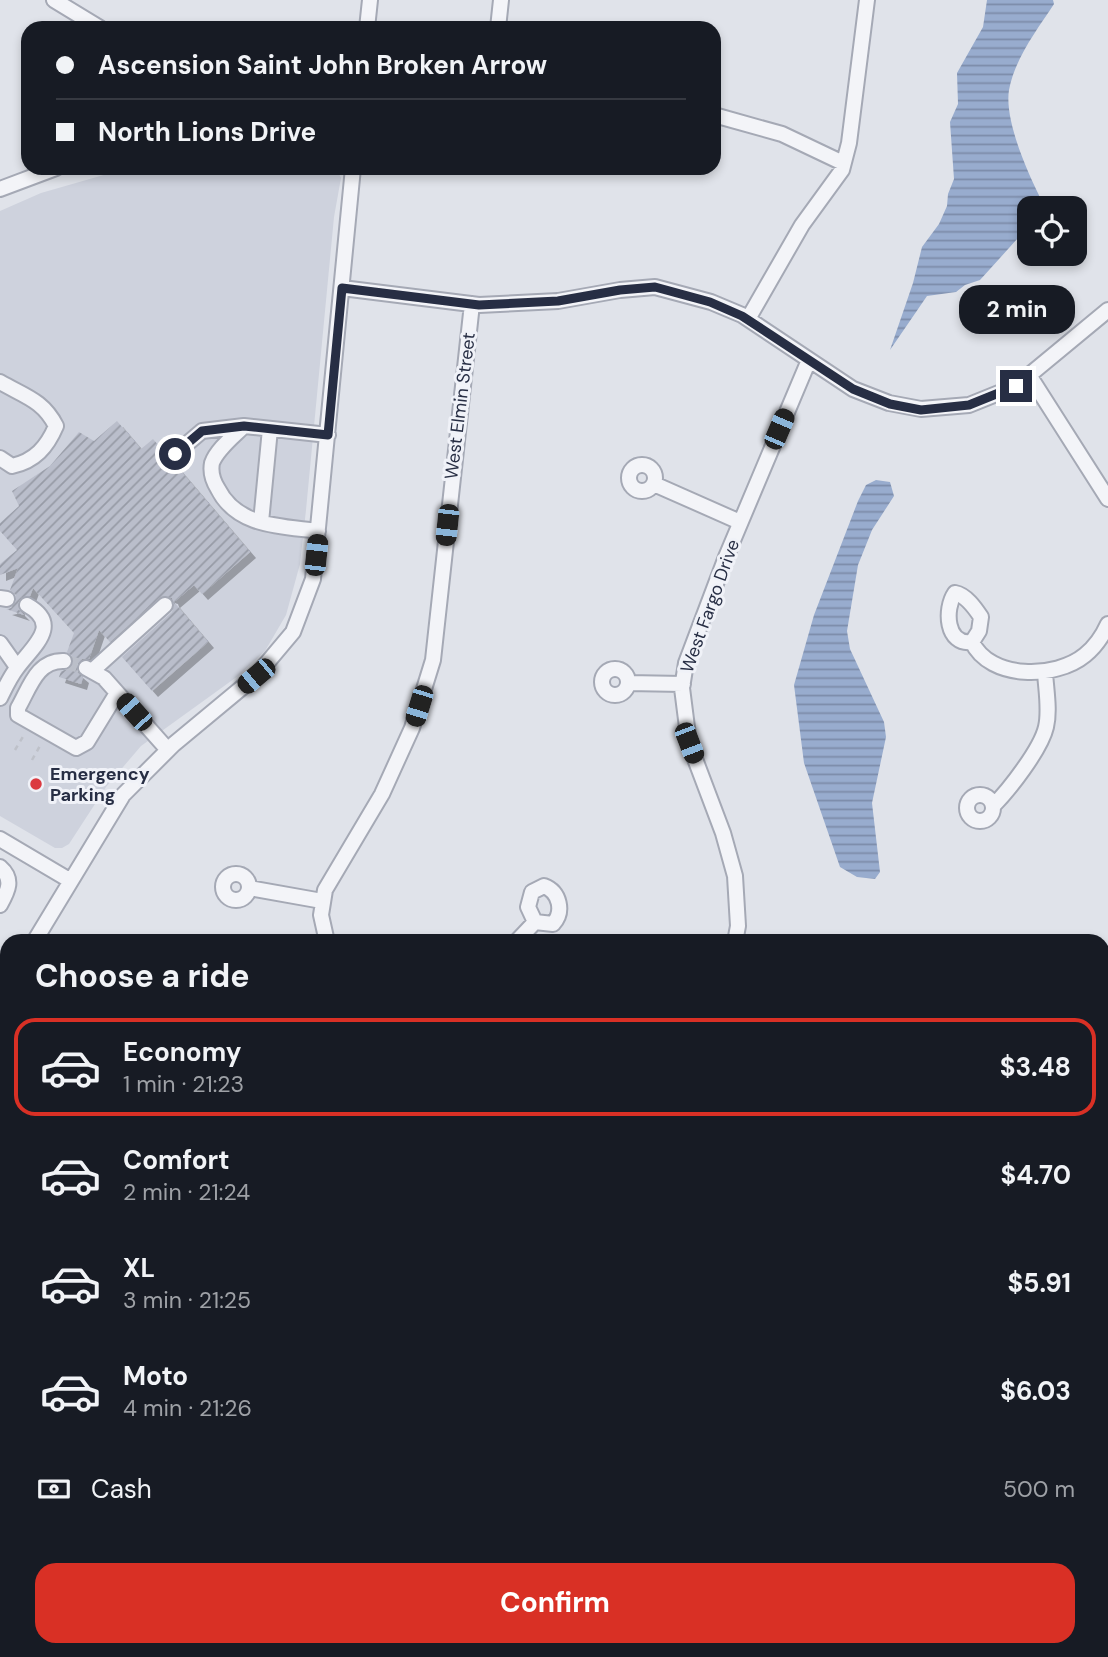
<!DOCTYPE html>
<meta charset="utf-8">
<style>
:root{--surface:#171b24;--page:#242831;--text:#f1f3f6;--muted:#9ea1a6;--line:#363941;--accent:#d93025}
body{margin:0;font-family:"DM Sans",sans-serif;background:var(--page);color:var(--text);height:100vh;display:flex;flex-direction:column;font-size:26px;white-space:nowrap}
*{box-sizing:border-box;margin:0}
p{font-size:23px;color:var(--muted)}
.icon{flex:none;width:38px;height:38px;fill:none;stroke:currentColor;stroke-width:2;stroke-linecap:round;stroke-linejoin:round}
.map{position:relative;flex:1;overflow:hidden}
.drawer{position:absolute;left:0px;top:934px;width:1110px;height:723px;display:flex;flex-direction:column;background:var(--surface);border-radius:21px 21px 0 0;box-shadow:0 4px 10px #0003}
.drawer>*{flex:none}
.top-card{position:absolute;left:21px;top:21px;width:700px;height:154px;border-radius:21px;box-shadow:0 4px 10px #0003;display:grid;align-content:center;height:154px;padding:0 35px;background:var(--surface)}
.controls{position:absolute;left:1017px;top:196px;display:grid;gap:14px}
.controls a{display:grid;place-items:center;width:70px;height:70px;border-radius:14px;background:var(--surface);box-shadow:0 4px 10px #0003;font-size:35px}
.end{position:absolute;width:32px;height:32px;margin:-16px;border:9px solid #272e44;background:#fff;box-shadow:0 0 0 4px #fff}
.from{border-radius:50%}
.bubble{position:absolute;height:49px;border-radius:21px;background:var(--surface);box-shadow:0 4px 10px #0003;font-size:23px;font-weight:700;line-height:49px;text-align:center}
.car{position:absolute;width:21px;height:42px;margin:-21px -10px;border-radius:9px;box-shadow:0 0 5px 2px #0007;background:linear-gradient(#222 24%,#8ab4d8 0 40%,#222 0 76%,#8ab4d8 0 86%,#222 0)}
.top-card b{display:flex;align-items:center;gap:24px;height:66px;font-size:26px}
.top-card b+b{border-top:2px solid var(--line)}
.top-card i{width:18px;height:18px;background:var(--text)}
ul{padding:0;list-style:none}
li{display:flex;align-items:center;gap:21px;height:98px;margin:0 14px 10px;padding:0 21px;border:4px solid transparent;border-radius:21px}
li div{flex:1}
li b{display:block;font-size:26px}
li em{font-style:normal;font-weight:700}
li.current{border-color:var(--accent)}
li>.icon{width:63px;height:63px;stroke-width:1.5}
h2{padding:0 35px;font-size:32px;line-height:84px}
.pay{display:flex;align-items:center;gap:18px;height:77px;padding:0 35px;font-size:26px}
.pay p{margin-inline-start:auto}
.button{display:flex;gap:14px;margin-top:auto;padding:14px 35px}
.button a{flex:1;height:80px;border-radius:21px;background:var(--accent);color:#fff;font-size:28px;font-weight:700;line-height:80px;text-align:center}
.map>svg:first-child{display:block}
</style>
<div class="map">
<svg width="1108" height="1657" viewBox="0 0 1108 1657">
<defs>
<pattern id="forest-firs" width="22" height="20" patternUnits="userSpaceOnUse" patternTransform="scale(1.75)"><rect width="22" height="20" fill="#c3d5c0"/><path d="M5 1l3.5 6h-7zM16 11l3.5 6h-7z" fill="#a8b7a6"/></pattern>
<pattern id="water-rules" width="6" height="5" patternUnits="userSpaceOnUse" patternTransform="scale(1.75)"><rect width="6" height="5" fill="#98acce"/><path d="M0 2.5h6" fill="none" stroke="#7c8ca9"/></pattern>
<pattern id="building-hatch" width="6" height="6" patternUnits="userSpaceOnUse" patternTransform="scale(1.75)"><rect width="6" height="6" fill="#babecb"/><path d="M-1 1l2-2M0 6l6-6M5 7l2-2" fill="none" stroke="#979ba6"/></pattern>
<filter id="shadow"><feDropShadow dx="6" dy="6" stdDeviation="0" flood-color="#0004"/></filter>
</defs>
<rect width="100%" height="100%" fill="#e0e3ea"/>
<!-- built -->
<path fill="#ced2dd" d="M128,168h208l5,10 -7,39 -28,293 -6,54 -14,51 -21,36 -27,25 -97,70 -35,41 -37,57 -7,4h-7l-55,-32v-605l41,-18z"/>
<!-- forest -->
<path fill="url(#forest-firs)" d="M268,1650h199l1,7h-204z
M571,1650h243l12,7h-252z"/>
<!-- water -->
<path fill="url(#water-rules)" d="M987,0h66l1,4c-17,26 -39,54 -45,86 -5,31 20,86 34,113l-2,5h-12v18l-49,54 -15,5 -9,7 -29,4 -37,54 23,-67 9,-36 17,-23 8,-18 1,-12 6,-15 -4,-57 8,-18 -1,-31 26,-46z
M876,480l14,2 4,14 -22,34 -14,35 -11,66 3,18 34,73 2,15 -14,66 8,69 -5,7 -18,-2 -17,-10 -36,-104 -10,-78 20,-70 44,-114 8,-16z"/>
<!-- building -->
<path fill="url(#building-hatch)" filter="url(#shadow)" d="M117,421l24,28 12,-10 13,15 2,7 6,2 76,89 -48,42 -8,-9 -20,17 34,40 -56,49 -30,-34 50,-45 2,-8 -2,-6 -8,-2 -5,2 -49,44 -11,-12 -10,29h-7l-5,5v8l6,5 -2,7 -22,-7 2,-6 8,-2 4,-5 -1,-8 -5,-4 7,-19 -41,-45 -3,8 -8,1 -4,6 1,7 5,5 -18,-6 5,-1 5,-7v-6l-6,-5 8,-22 -18,7v-11l17,-14 -17,-19v-8l19,-17 -7,-15 38,-25 29,-34 15,9z"/>
<g fill="none" stroke-linecap="round" stroke-linejoin="round">
<!-- minor-tunnel -->
<path stroke="#bbbfc9" stroke-width="14" stroke-dasharray="14 7" stroke-linecap="butt" d="M64,661l22,7"/>
<defs>
<path id="minor" d="M54,0l46,28
M367,28l3,-28
M498,28l3,-28
M714,115l68,19 61,29
M0,189l56,-21
M342,288l137,17 79,-4 62,-11 35,-3 56,15 31,13 111,74 36,14 32,6 48,-4 47,-19 92,-76
M748,319l54,-94 40,-55 7,-27 18,-143
M1029,375l79,124
M0,382c24,14 43,18 56,44 -9,21 -21,35 -44,40l-12,-8
M175,454l27,-23 42,-5
M629 478a13 13 0 1 1 26 0a13 13 0 1 1-26 0Z
M654,484l86,38
M261,522l9,-93
M318,531c-37,-5 -81,-4 -100,-42 -5,-8 -8,-16 -6,-26 5,-14 22,-27 32,-37l84,9
M955,593c11,2 20,15 26,24l-2,14 -7,11c-26,4 -28,-33 -17,-49z
M0,598l7,1
M972,642c18,38 84,37 113,13 10,-8 18,-20 23,-31
M0,643l17,24
M64,661c-27,-1 -34,26 -46,47v7l58,33 11,-6 30,-49
M86,668l18,10 64,72
M602 682a13 13 0 1 1 26 0a13 13 0 1 1-26 0Z
M92,671l73,-66
M628,683l55,1
M0,698c5,-10 10,-21 17,-30 15,-21 46,-43 10,-63
M967 808a13 13 0 1 1 26 0a13 13 0 1 1-26 0Z
M993,806c16,-16 48,-57 53,-79 4,-17 0,-37 -1,-55
M0,839l71,42
M0,867c14,12 8,24 0,38
M223 887a13 13 0 1 1 26 0a13 13 0 1 1-26 0Z
M544,886c16,6 20,26 9,38l-18,-2 -7,-15 4,-15z
M249,888l73,13
M34,942l89,-147 51,-51 82,-68 37,-44 20,-53 40,-411
M327,942l-6,-27 4,-25 57,-96 30,-66 21,-68 39,-356
M516,942l19,-20
M735,942l3,-16 -3,-50 -12,-43 -34,-90 -7,-55 4,-25 40,-106 83,-197
M0,1000l7,-12
M1102,1020l6,-2
M1102,1196l6,3
M0,1317l7,4
M0,1356l7,-12
M1102,1393l2,-21 4,-18
M1102,1438l1,117 5,19
M0,1527l7,-12
M0,1574l7,-12
M1108,1586l-5,24 5,25
M52,1657l4,-7
M151,1657l3,-7"/>
<path id="major" d="M0,1189l7,4
M509,1650l4,7
M536,1650l3,7"/>
</defs>
<!-- minor casing -->
<use href="#minor" stroke="#a5a9b5" stroke-width="18"/>
<!-- major casing -->
<use href="#major" stroke="#9ea5b7" stroke-width="23"/>
<!-- path -->
<path stroke="#bec1c9" stroke-width="2.5" stroke-dasharray="5 5" stroke-linecap="butt" d="M15,750l9,-15
M32,760l9,-16"/>
<!-- minor -->
<use href="#minor" stroke="#f3f4f8" stroke-width="14"/>
<!-- major -->
<use href="#major" stroke="#fff" stroke-width="19"/>
</g>
<g fill="none" stroke-linecap="round" stroke-linejoin="round">
<!-- route -->
<path stroke="#272e44" stroke-width="9" d="M175,454l27,-23 42,-5 84,9 14,-147 137,17 79,-4 62,-11 35,-3 55,15 32,14 111,73 37,15 31,6 48,-5 47,-19"/>
</g>
<!-- markers -->
<circle fill="#db3940" stroke="#f0f2f8" stroke-width="2.5" cx="36" cy="784" r="7"/>
<g text-anchor="middle" stroke-width="6" stroke-linejoin="round" paint-order="stroke">
<!-- street labels -->
<g font-size="18" fill="#272e44" stroke="#f0f2f8">
<text transform="translate(460 406) rotate(-83)" y="6">West Elmin Street</text>
<text transform="translate(710 606) rotate(-70)" y="6">West Fargo Drive</text>
</g>
<!-- poi labels -->
<g font-size="18" font-weight="bold" fill="#272e44" stroke="#f0f2f8" text-anchor="start">
<text x="50" y="780">Emergency<tspan x="50" dy="21">Parking</tspan></text>
</g>
</g>
</svg>
<div class="controls">
<a><svg class="icon" aria-label="locate" viewBox="0 0 24 24"><circle cx="12" cy="12" r="6"/><path d="M12 2v4M12 18v4M2 12h4M18 12h4"/></svg></a>
</div>
<i class="end from" style="left:175px;top:454px"></i>
<i class="end" style="left:1016px;top:386px"></i>
<div class="bubble" style="left:959px;top:285px;width:116px">2 min</div>
<i class="car" style="left:779px;top:429px;rotate:23deg"></i>
<i class="car" style="left:447px;top:525px;rotate:186deg"></i>
<i class="car" style="left:316px;top:555px;rotate:6deg"></i>
<i class="car" style="left:256px;top:676px;rotate:230deg"></i>
<i class="car" style="left:419px;top:706px;rotate:197deg"></i>
<i class="car" style="left:134px;top:712px;rotate:318deg"></i>
<i class="car" style="left:689px;top:743px;rotate:159deg"></i>
<div class="top-card">
<b><i class="from"></i>Ascension Saint John Broken Arrow</b>
<b><i></i>North Lions Drive</b>
</div>
<section class="drawer">
<h2>Choose a ride</h2>
<ul>
<li class="current"><svg class="icon" aria-label="car" viewBox="0 0 24 24"><path d="M5 17H2v-5l4-1 3-4h7l3 4 3 1v5h-3M9 17h6M6 11h13"/><circle cx="7" cy="17" r="2"/><circle cx="17" cy="17" r="2"/></svg><div><b>Economy</b><p>1 min · 21:23</p></div><em>$3.48</em></li>
<li><svg class="icon" aria-label="car" viewBox="0 0 24 24"><path d="M5 17H2v-5l4-1 3-4h7l3 4 3 1v5h-3M9 17h6M6 11h13"/><circle cx="7" cy="17" r="2"/><circle cx="17" cy="17" r="2"/></svg><div><b>Comfort</b><p>2 min · 21:24</p></div><em>$4.70</em></li>
<li><svg class="icon" aria-label="car" viewBox="0 0 24 24"><path d="M5 17H2v-5l4-1 3-4h7l3 4 3 1v5h-3M9 17h6M6 11h13"/><circle cx="7" cy="17" r="2"/><circle cx="17" cy="17" r="2"/></svg><div><b>XL</b><p>3 min · 21:25</p></div><em>$5.91</em></li>
<li><svg class="icon" aria-label="car" viewBox="0 0 24 24"><path d="M5 17H2v-5l4-1 3-4h7l3 4 3 1v5h-3M9 17h6M6 11h13"/><circle cx="7" cy="17" r="2"/><circle cx="17" cy="17" r="2"/></svg><div><b>Moto</b><p>4 min · 21:26</p></div><em>$6.03</em></li>
</ul>
<div class="pay"><svg class="icon" aria-label="cash" viewBox="0 0 24 24"><path d="M3 7h18v10H3z"/><circle cx="12" cy="12" r="2"/></svg>Cash<p>500 m</p></div>
<div class="button"><a>Confirm</a></div>
</section>
</div>
